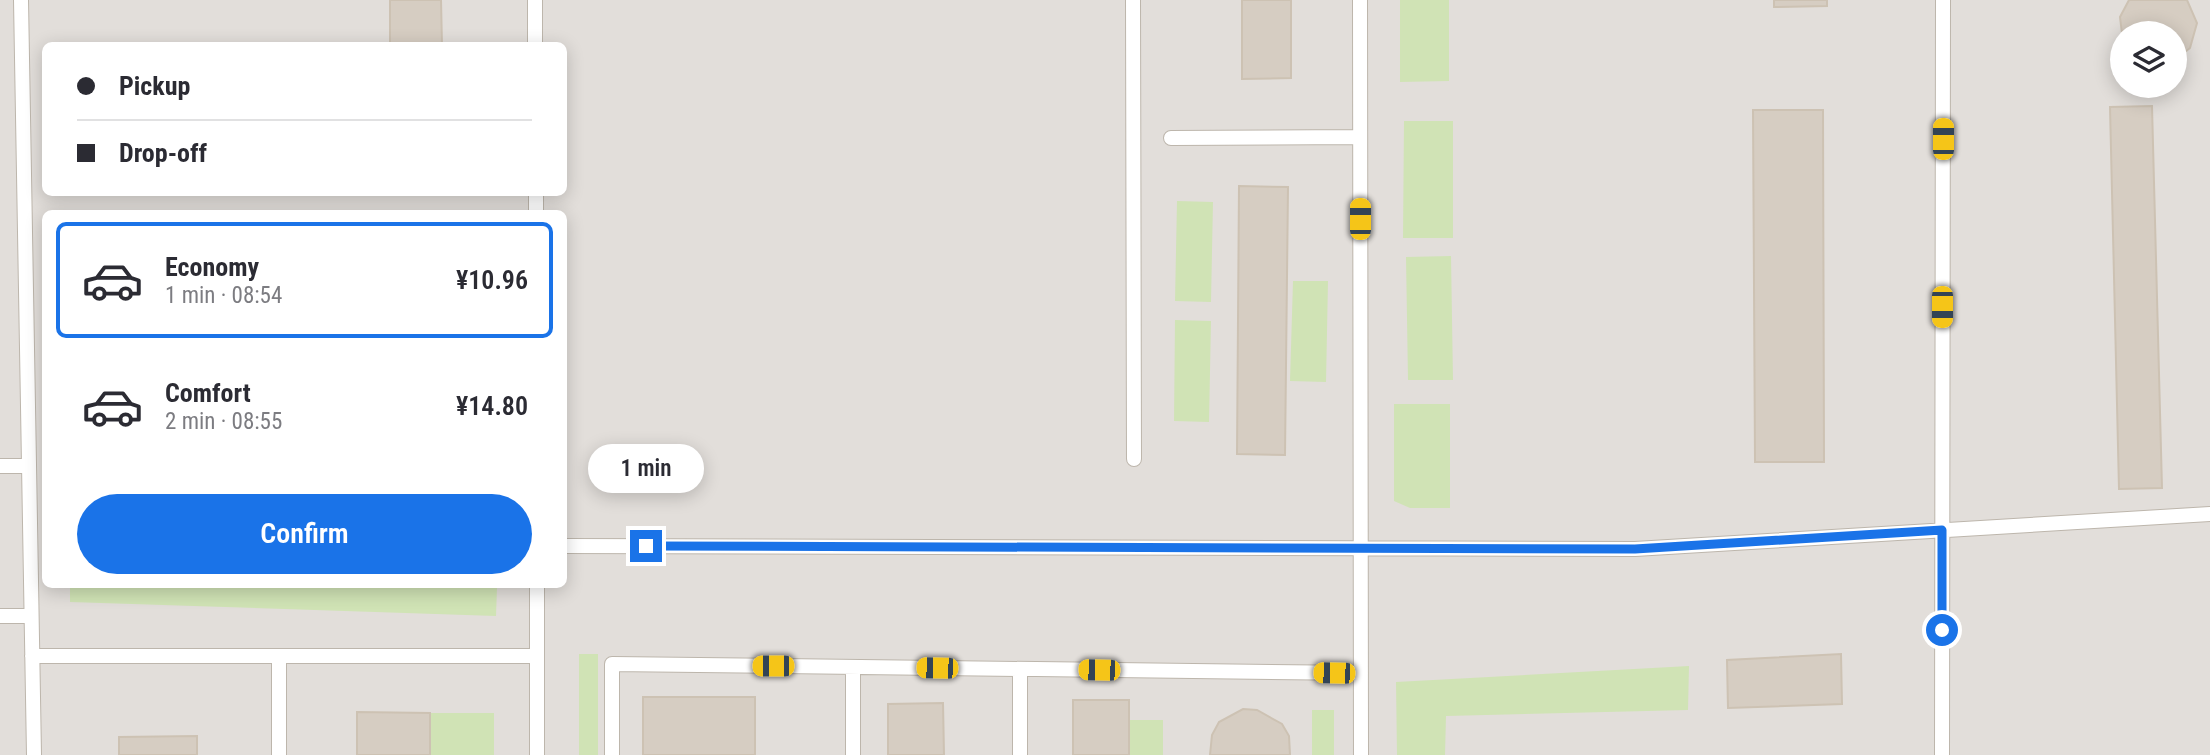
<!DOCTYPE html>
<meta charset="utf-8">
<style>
:root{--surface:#fff;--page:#f2f2f3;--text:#2b2b33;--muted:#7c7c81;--line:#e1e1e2;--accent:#1a73e8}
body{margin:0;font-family:"Roboto Condensed",sans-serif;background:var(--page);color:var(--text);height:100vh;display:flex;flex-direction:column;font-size:26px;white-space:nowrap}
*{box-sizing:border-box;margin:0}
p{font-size:23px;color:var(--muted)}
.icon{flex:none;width:38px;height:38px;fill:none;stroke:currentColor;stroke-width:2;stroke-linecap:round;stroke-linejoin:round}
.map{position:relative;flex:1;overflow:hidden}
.side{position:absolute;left:42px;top:210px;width:525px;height:378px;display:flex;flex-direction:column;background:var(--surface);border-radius:10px;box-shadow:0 4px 18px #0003}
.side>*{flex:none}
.hud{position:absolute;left:42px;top:42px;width:525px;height:154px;border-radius:10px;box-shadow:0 4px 18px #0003;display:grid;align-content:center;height:154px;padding:0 35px;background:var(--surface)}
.fabs{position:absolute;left:2110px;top:21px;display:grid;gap:14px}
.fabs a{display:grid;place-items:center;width:77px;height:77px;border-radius:50%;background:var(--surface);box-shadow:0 4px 18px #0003;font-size:35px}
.end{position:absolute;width:32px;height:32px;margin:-16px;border:9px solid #1a73e8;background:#fff;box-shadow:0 0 0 4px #fff}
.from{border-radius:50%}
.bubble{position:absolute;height:49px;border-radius:24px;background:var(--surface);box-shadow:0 4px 18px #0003;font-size:23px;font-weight:600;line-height:49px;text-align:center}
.car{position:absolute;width:21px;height:42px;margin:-21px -10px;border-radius:9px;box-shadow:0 0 5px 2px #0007;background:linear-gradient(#f5c518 24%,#345 0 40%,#f5c518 0 76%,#345 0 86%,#f5c518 0)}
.hud b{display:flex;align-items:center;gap:24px;height:66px;font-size:26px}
.hud b+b{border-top:2px solid var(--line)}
.hud i{width:18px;height:18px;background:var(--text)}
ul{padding:12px 0 0;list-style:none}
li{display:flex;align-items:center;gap:21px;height:116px;margin:0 14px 10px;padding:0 21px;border:4px solid transparent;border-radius:10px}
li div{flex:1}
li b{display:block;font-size:26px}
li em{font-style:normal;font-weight:600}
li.current{border-color:var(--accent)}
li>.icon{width:63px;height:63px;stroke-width:1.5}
.button{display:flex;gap:14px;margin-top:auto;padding:14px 35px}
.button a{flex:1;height:80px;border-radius:42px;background:var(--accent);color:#fff;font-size:28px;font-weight:600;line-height:80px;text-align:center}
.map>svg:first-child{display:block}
</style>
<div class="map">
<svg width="2210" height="755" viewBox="0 0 2210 755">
<rect width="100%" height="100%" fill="#f3efe9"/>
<!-- industrial -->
<path fill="#e2deda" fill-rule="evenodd" d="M0,0h2210v755h-2210zM2123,33h52v53h-52zM46,46h518v146h-518zM46,214h518v370h-518z"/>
<!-- green -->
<path fill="#d0e3b5" d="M1400,0h49v81l-49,1z
M1404,121h49v117h-50z
M1177,201l36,1 -2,100 -36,-1z
M1451,256l2,124h-45l-2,-123z
M1293,281h35l-2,101 -36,-1z
M1175,320l36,1 -2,101 -35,-1z
M1394,404h56v104h-40l-16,-7z
M70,585l303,-1 124,4 -1,28 -426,-14z
M579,654h19v101h-19z
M1689,666l-1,44 -242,6 -1,39h-48l-1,-73z
M1312,710h22v45h-22z
M430,713h64v42h-64z
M1129,720h34v35h-34z"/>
<!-- building -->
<path fill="#d6cdc2" stroke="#cdc2b3" stroke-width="2" d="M390,0h51l1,46h-52z
M1242,0h49v78l-49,1z
M1774,0h53v6l-53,1z
M2129,0h58l10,23 -7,25 -15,12v-27h-52v9l-3,-25z
M2152,106l10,382 -43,1 -9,-382z
M1753,110h70l1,352h-69z
M1239,186l49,1 -3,268 -48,-1z
M1841,654l1,50 -114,4 -1,-48z
M643,697h112v58h-112z
M1073,700h56v55h-56z
M943,703l1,52h-56v-51z
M1243,709l14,1 25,14 7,12 1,19h-80l2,-20 7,-13z
M357,712l73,1v42h-73z
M197,736v19h-78v-18z"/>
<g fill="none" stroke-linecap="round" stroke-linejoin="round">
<defs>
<path id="service" d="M21,0l13,755
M535,0v46
M1133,0l1,459
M1360,0l1,755
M1171,138l189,-1
M536,192v22
M0,466h29
M564,546l1071,3 575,-35
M0,616h31
M32,656h505
M279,656v99
M537,755v-171
M612,755v-91l749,9
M853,755v-88
M1020,755v-86
M1942,755l1,-755"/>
</defs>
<!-- service casing -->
<use href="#service" stroke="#bdb6ac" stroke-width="16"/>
<!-- service -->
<use href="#service" stroke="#fff" stroke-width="14"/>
</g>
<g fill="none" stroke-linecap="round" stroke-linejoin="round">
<!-- route -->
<path stroke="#1a73e8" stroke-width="9" d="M646,546l989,3 307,-19v100"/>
</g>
</svg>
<div class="fabs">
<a><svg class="icon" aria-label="layers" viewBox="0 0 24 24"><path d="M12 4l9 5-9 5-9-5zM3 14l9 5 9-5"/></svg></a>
</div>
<i class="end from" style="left:1942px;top:630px"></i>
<i class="end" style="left:646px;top:546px"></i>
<div class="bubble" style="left:588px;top:444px;width:116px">1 min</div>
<i class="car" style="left:1943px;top:139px;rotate:0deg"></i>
<i class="car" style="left:1360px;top:219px;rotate:0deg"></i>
<i class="car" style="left:1942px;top:307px;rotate:180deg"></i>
<i class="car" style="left:773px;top:666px;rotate:270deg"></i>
<i class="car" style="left:937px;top:668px;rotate:271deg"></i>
<i class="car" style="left:1099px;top:670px;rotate:271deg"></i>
<i class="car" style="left:1334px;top:673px;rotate:271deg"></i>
<div class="hud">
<b><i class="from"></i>Pickup</b>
<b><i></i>Drop-off</b>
</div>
<section class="side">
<ul>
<li class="current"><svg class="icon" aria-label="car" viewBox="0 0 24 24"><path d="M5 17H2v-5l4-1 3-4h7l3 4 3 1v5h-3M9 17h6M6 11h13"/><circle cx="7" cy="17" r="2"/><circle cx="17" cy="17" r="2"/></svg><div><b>Economy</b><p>1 min · 08:54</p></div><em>¥10.96</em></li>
<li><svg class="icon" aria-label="car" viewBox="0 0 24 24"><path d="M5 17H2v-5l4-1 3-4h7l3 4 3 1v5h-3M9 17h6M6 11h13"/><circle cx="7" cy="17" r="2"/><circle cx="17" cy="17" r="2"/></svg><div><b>Comfort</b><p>2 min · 08:55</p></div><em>¥14.80</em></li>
</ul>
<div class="button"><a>Confirm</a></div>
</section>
</div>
